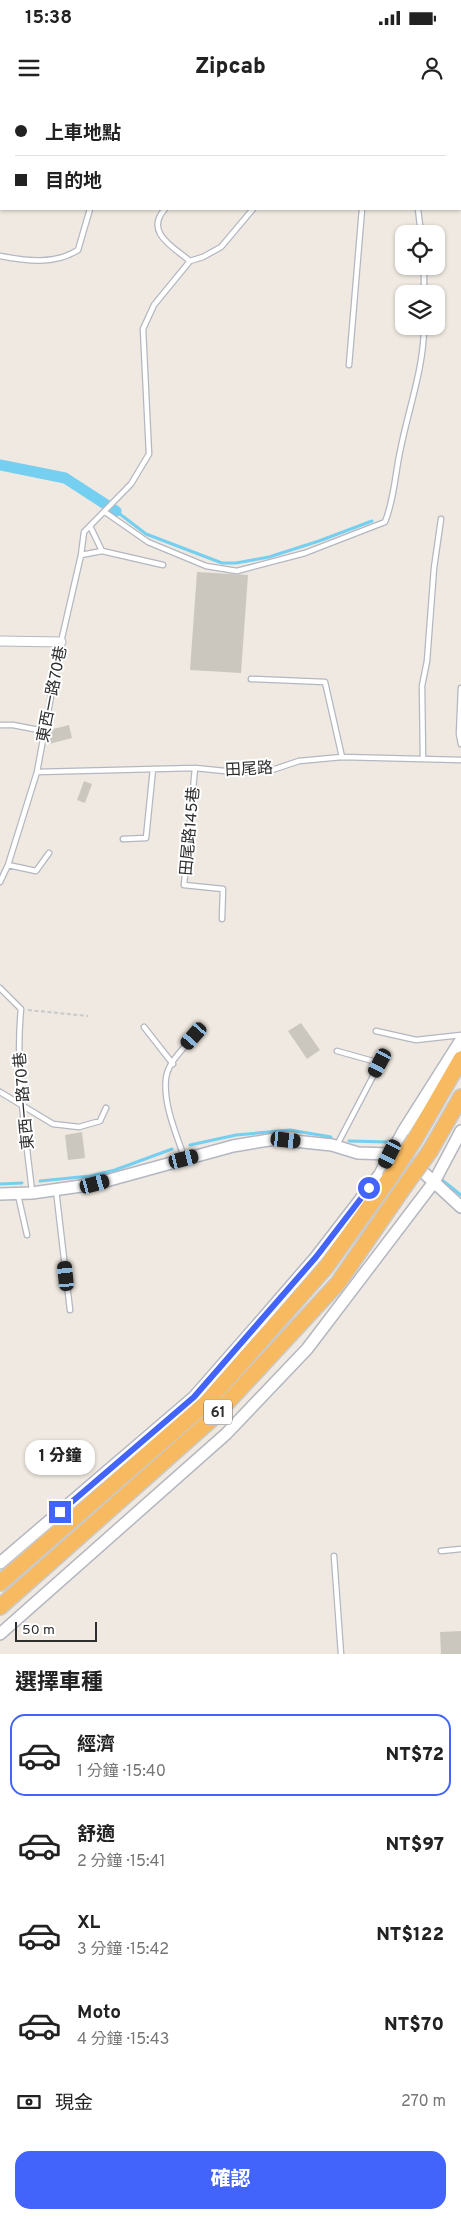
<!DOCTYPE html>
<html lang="zh-TW">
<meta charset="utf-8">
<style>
:root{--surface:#fff;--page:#f2f2f2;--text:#222;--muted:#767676;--line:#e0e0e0;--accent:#4264fb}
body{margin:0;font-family:Overpass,"Noto Sans TC",sans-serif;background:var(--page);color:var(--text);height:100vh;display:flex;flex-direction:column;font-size:19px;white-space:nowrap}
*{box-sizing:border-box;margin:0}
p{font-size:16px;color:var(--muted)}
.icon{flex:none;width:28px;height:28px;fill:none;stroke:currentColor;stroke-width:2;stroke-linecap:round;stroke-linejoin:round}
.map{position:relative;height:1554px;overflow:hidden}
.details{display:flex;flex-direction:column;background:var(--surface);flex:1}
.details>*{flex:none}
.hud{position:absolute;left:0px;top:0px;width:461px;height:110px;box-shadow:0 1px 4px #0004;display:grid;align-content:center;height:110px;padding:0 15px;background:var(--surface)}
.controls{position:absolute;left:395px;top:125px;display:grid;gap:10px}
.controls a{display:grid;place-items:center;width:50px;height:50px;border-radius:10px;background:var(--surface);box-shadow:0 1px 4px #0004;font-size:25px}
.scale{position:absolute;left:15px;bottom:12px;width:82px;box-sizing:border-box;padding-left:5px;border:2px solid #2e2e2e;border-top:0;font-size:14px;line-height:18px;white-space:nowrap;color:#2e2e2e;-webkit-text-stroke:4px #fff;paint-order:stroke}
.end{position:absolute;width:22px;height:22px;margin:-11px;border:6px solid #4264fb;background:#fff;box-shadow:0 0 0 2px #fff}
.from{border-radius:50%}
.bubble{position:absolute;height:35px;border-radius:15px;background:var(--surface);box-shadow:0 1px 4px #0004;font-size:16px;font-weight:800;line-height:35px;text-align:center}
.car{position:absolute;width:15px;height:30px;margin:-15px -8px;border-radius:6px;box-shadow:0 0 4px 1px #0007;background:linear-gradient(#222 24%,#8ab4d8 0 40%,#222 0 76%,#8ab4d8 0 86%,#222 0)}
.hud b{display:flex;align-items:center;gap:18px;height:48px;font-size:19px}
.hud b+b{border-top:1px solid var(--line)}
.hud i{width:12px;height:12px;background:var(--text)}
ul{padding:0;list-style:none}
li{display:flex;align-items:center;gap:15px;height:82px;margin:0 10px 8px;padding:0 5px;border:2px solid transparent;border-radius:15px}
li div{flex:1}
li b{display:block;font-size:19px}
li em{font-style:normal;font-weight:800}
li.on{border-color:var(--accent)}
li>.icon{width:45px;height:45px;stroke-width:1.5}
h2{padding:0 15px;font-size:22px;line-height:60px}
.pay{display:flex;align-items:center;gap:12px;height:55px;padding:0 15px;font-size:19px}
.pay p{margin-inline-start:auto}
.primary-button{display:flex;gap:10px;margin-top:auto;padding:10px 15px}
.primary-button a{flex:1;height:58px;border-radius:15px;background:var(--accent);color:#fff;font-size:20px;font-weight:800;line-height:58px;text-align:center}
.status{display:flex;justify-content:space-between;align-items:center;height:35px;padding:0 25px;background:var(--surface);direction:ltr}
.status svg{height:14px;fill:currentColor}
header{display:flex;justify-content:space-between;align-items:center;height:65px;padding:0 15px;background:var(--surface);font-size:22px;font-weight:800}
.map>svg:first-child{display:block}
</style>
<div class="status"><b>15:38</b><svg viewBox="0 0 49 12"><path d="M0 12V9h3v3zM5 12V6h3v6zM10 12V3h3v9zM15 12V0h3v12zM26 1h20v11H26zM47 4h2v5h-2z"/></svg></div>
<header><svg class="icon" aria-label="menu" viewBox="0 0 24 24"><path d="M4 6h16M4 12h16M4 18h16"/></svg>Zipcab<svg class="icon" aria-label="person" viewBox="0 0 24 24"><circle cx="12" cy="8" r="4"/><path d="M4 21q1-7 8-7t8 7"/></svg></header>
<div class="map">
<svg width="461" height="1554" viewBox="0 0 461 1554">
<rect width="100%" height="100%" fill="#efe9e1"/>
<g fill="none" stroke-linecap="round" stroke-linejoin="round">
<!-- stream -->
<path stroke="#75cff0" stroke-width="3" d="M116,411l30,23 76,29h14l33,-6 50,-16 53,-20
M349,1041l40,1
M190,1045l46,-10 54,-5 41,7
M442,1080l19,15
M40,1081l50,-5 25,-6 57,-21
M0,1084l22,-1"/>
<!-- canal -->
<path stroke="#75cff0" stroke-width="11" d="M0,365l65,13 51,33"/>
</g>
<!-- building -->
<path fill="#cbc7bf" d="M197,472l51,3 -7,98 -51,-3z
M69,625l3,13 -23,6v-14z
M84,681l8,3 -7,19 -8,-3z
M301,923l19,27 -13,9 -19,-28z
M82,1032l3,26 -17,2 -3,-25z
M461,1531v23h-20l-1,-22z"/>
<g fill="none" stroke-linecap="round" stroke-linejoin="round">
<defs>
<path id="service" d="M87,1l1,-1
M293,1v-1
M165,109c-21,23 8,38 25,52
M418,109l3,25
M0,156c26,5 55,9 78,-6l12,-41
M424,166v28
M349,265l13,-156
M105,412l43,30 58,24 31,5 68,-18 80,-31c10,-25 10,-50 16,-75 8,-40 23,-80 23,-121
M90,426l12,25 61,14
M81,455l21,-4
M251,579l74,3 17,75
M461,588l-2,46 2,10
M0,625h13l31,6
M423,659l-1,-73 5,-25 7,-93 7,-49
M195,668l-11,117 39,4 -1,30
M37,672l158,-4 40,4 34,-1 30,-10 43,-4 119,3
M123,739l23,-1 7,-69
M8,765l28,6 13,-18
M0,782l8,-17 29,-93 24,-130 20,-87 3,-23 47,-48 18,-30 -6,-125 11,-24 36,-44 13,-4 18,-10 32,-38
M0,888l21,21c-6,62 4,121 11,182
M144,927l29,37
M376,931l40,9 45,-5
M337,951l43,12 -43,82
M0,992l53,32 26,3 21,-6 6,-13
M184,1057c-8,-24 -21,-53 -18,-79 2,-16 19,-31 28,-42
M56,1090l14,120
M18,1095l9,40
M441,1451l20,-2
M334,1456l7,98"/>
<path id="minor" d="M414,0l6,1
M460,10h1
M0,541l61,1"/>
<path id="tertiary" d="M0,1094l32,-1 63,-9 138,-38 42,-7 57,6 26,8 32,1 33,18 38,35
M0,1463l194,-166 64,-73 58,-67 64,-83 24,-44 57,-90
M0,1534l226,-200 81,-85 127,-167 27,-51"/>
<path id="trunk" d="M415,1039l46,-80
M430,1051l31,-54
M0,1483l206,-180 120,-136 63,-88
M0,1507l213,-189 125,-135 66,-96"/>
</defs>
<!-- service casing -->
<use href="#service" stroke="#b4b7c1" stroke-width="7"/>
<!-- minor casing -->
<use href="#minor" stroke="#b4b7c1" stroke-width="11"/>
<!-- tertiary casing -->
<use href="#tertiary" stroke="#b4b7c1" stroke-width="14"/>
<!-- trunk casing -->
<use href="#trunk" stroke="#c9c9c9" stroke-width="18"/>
<!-- path -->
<path stroke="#c9c9c9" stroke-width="2" stroke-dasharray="4 2.5" stroke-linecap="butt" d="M28,910l60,6"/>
<!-- service -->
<use href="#service" stroke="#fff" stroke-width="4.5"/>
<!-- minor -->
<use href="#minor" stroke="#fff" stroke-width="9"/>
<!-- tertiary -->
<use href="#tertiary" stroke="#fff" stroke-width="11"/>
<!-- trunk -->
<use href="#trunk" stroke="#f8ba60" stroke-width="15"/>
<defs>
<path id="trunk-bridge" d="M389,1079l26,-40
M404,1087l26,-36"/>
</defs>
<!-- trunk-bridge casing -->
<use href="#trunk-bridge" stroke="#c9c9c9" stroke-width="18" stroke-linecap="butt"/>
<!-- trunk-bridge -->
<use href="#trunk-bridge" stroke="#f8ba60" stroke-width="15"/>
</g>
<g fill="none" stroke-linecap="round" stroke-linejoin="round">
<!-- route -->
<path stroke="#4264fb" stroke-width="6" d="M60,1412l134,-115 122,-140 53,-69"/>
</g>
<g text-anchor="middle" stroke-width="4" stroke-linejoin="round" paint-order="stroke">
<!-- shield labels -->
<rect fill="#fff" stroke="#6d6d6d" stroke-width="1" x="204" y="1299.5" width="28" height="25" rx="4"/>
<g font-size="15" font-weight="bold" fill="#2e2e2e">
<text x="218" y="1317">61</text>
</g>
<!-- street labels -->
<g font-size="16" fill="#2e2e2e" stroke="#fff">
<text transform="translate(51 594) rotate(-79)" y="6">東西一路70巷</text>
<text transform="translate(249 668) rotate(-3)" y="6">田尾路</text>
<text transform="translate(189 731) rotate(-85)" y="6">田尾路145巷</text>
<text transform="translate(23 1001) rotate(-95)" y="6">東西一路70巷</text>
</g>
</g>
</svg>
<div class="controls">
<a><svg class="icon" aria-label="locate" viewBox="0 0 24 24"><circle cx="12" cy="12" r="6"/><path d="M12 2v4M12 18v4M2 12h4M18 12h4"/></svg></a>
<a><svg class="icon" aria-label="layers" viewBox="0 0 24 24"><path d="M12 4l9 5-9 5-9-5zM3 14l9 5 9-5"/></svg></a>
</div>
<div class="scale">50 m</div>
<i class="end from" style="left:369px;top:1088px"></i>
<i class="end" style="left:60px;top:1412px"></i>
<div class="bubble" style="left:25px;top:1340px;width:70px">1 分鐘</div>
<i class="car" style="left:194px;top:936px;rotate:221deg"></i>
<i class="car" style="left:380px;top:963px;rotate:208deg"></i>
<i class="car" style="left:286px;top:1040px;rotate:96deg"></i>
<i class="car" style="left:390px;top:1054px;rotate:207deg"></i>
<i class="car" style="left:184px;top:1059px;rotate:76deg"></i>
<i class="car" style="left:95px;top:1084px;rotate:75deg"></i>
<i class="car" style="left:66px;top:1176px;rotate:354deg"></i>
<div class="hud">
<b><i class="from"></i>上車地點</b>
<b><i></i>目的地</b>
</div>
</div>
<section class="details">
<h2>選擇車種</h2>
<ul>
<li class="on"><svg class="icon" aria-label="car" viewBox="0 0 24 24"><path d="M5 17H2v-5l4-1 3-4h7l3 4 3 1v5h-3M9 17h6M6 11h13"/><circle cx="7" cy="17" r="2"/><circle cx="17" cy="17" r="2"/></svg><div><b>經濟</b><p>1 分鐘 · 15:40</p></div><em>NT$72</em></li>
<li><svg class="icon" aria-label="car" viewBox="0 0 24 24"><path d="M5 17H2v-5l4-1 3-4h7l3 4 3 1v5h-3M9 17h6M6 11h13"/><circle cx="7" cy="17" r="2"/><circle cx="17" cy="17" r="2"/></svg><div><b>舒適</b><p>2 分鐘 · 15:41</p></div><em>NT$97</em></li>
<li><svg class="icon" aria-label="car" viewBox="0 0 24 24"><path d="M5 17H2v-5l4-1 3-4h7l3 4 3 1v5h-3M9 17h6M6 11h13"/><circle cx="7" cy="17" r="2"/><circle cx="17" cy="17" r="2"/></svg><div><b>XL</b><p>3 分鐘 · 15:42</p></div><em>NT$122</em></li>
<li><svg class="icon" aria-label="car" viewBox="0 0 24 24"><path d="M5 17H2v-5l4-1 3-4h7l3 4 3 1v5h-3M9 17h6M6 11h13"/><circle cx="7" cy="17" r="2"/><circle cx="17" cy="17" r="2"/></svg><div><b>Moto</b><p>4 分鐘 · 15:43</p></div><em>NT$70</em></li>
</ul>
<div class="pay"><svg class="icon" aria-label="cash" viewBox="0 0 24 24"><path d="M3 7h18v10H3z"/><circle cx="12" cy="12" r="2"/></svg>現金<p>270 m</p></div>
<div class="primary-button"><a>確認</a></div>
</section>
